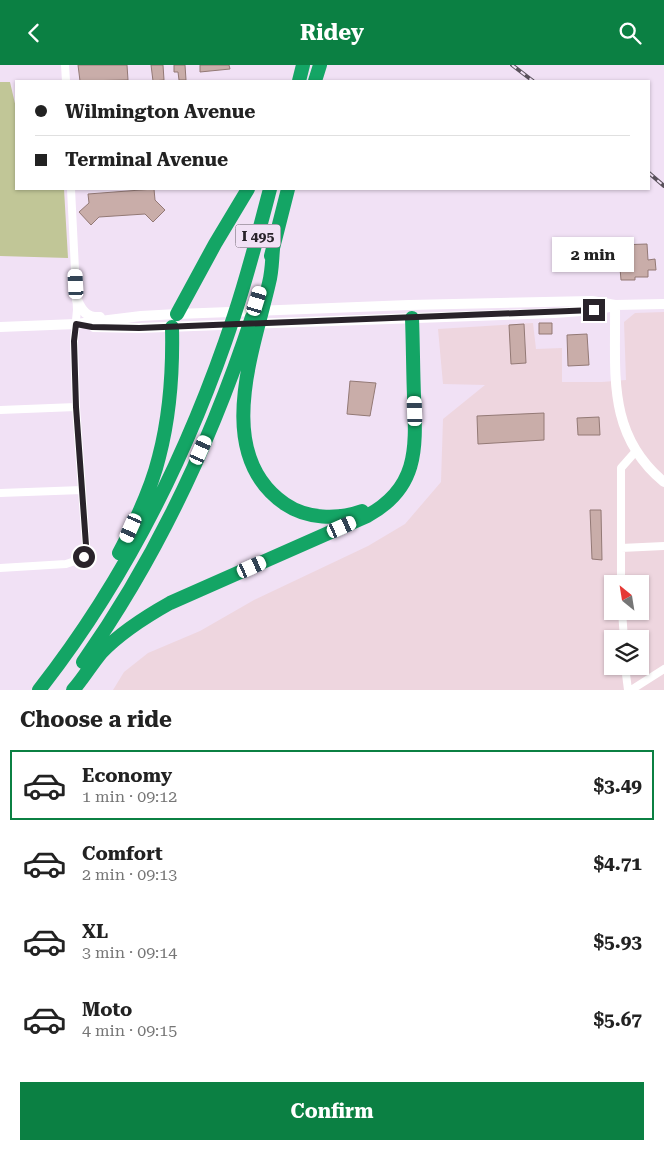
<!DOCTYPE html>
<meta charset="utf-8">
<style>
:root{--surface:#fff;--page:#f6f6f6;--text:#222;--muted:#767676;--line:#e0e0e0;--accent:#0b8043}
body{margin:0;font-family:"Roboto Serif",serif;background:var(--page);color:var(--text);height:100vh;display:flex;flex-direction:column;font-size:19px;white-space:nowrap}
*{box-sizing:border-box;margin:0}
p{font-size:16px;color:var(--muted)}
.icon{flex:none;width:28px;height:28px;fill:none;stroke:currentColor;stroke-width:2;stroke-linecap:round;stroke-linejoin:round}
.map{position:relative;height:625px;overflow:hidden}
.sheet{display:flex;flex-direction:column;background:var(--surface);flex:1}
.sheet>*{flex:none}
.top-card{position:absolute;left:15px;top:15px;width:635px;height:110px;border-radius:0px;box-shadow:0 1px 4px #0004;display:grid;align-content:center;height:110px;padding:0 20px;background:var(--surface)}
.needle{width:32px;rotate:330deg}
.buttons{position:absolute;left:604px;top:510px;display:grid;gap:10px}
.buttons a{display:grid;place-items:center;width:45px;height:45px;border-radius:0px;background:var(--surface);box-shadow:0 1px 4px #0004;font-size:25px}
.end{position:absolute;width:22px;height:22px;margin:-11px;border:6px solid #29232a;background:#fff;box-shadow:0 0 0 2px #fff}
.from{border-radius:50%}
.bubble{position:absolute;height:35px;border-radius:0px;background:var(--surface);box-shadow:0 1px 4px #0004;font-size:16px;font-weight:700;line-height:35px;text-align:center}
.car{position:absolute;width:15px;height:30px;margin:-15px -8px;border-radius:6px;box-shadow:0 0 4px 1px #0007;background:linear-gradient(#fff 24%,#345 0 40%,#fff 0 76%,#345 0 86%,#fff 0)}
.top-card b{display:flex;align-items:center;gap:18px;height:48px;font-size:19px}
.top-card b+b{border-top:1px solid var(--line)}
.top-card i{width:12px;height:12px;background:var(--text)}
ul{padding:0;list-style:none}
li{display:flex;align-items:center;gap:15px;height:70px;margin:0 10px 8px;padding:0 10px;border:2px solid transparent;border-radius:0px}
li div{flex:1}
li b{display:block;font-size:19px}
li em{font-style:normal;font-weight:700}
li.active{border-color:var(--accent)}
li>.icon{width:45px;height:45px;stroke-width:1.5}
h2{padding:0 20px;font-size:22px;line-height:60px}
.primary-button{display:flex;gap:10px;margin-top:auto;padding:10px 20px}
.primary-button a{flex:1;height:58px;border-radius:0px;background:var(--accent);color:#fff;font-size:20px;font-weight:700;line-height:58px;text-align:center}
header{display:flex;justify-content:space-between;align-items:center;height:65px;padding:0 20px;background:var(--accent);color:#fff;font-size:22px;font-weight:700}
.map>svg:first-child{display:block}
</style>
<header><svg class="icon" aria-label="back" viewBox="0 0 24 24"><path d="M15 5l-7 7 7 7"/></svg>Ridey<svg class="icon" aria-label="search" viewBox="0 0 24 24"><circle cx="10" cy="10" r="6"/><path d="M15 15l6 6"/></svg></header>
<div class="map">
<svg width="664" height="625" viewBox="0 0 664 625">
<rect width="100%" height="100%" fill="#f1e1f5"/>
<!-- industrial -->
<path fill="#eed6df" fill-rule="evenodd" d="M664,247v378h-551l11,-18 24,-19 52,-22 54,-31 114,-54 37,-22 36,-42 2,-63 42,-34 -42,-1 -5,-55 95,-6 3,26 26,-1v34h40l24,-2 -2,-58 11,-9zM612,519h28v27h-28zM612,574h28v27h-28z"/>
<!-- green -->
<path fill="#c1c697" d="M0,17h10l6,26v81h48l4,69 -68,-2z"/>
<!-- building -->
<path fill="#c9ada9" stroke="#937975" d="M78,0h49l1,15 -48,1z
M151,0h12l1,15 -11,1z
M174,0h11l1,15h-7l-1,-8h-4z
M200,0h29l1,4 -30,3z
M154,124l1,11 10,10 -12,12 -8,-8 -46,3 -8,8 -12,-13 10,-9 -1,-9z
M603,175l2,25h-22v-8h-11l-1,-16z
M647,179l1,16 7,-1 1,11h-8v7h-13v3h-14l-3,-35z
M539,258h13v11h-13z
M524,259l2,39 -15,1 -2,-39z
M587,269l2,31 -21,1 -1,-31z
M350,316l26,2 -6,33 -23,-2z
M544,348v27l-66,4 -1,-28z
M599,352l1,18h-22l-1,-17z
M590,445h11l1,50 -10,-1z"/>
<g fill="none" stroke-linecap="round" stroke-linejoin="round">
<!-- street -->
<path stroke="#fff" stroke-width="8" d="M65,0l1,16
M0,345l76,-3
M0,428l82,-3
M621,483l43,-2
M0,503l66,-4 18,-6 2,-13 -10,-138 -2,-66 3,-31 -6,-121
M621,519v-116l15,-17
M622,546l2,28
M625,601l3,24
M631,625l33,-21"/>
<!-- secondary -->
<path stroke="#fff" stroke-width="10" d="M77,235c5,11 10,18 23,17
M615,240c1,68 -9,129 49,177
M0,262l76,-3 65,-8 36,-2 232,-9 183,-4 23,4 49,-1
M94,262l45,1 416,-15 39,-3 15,-3"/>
<!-- highway -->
<path stroke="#14a565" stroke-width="14" d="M299,16l4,-16
M315,16l5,-16
M273,184c-1,11 -1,23 -4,34 -15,66 -57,171 16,221 22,15 52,16 77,7
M271,191l17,-67
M177,249l38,-70 33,-55
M119,488c16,-30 32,-63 40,-96 11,-42 14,-87 13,-130
M83,597c74,-105 129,-223 169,-345
M39,625c87,-111 151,-241 195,-374 14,-42 25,-85 36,-127
M73,625c10,-11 18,-25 28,-37 20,-21 44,-36 69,-50l197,-87c52,-28 49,-68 47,-120 -1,-26 -1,-52 -2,-78"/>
<defs>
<path id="rail" d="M512,0l21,16
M649,108l15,13"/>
</defs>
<!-- rail casing -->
<use href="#rail" stroke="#59515b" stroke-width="4"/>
<!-- rail -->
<use href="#rail" stroke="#f1e1f5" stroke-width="2" stroke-dasharray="5.5" stroke-linecap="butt"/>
</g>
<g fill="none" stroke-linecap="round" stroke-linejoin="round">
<!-- route -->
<path stroke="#29232a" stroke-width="6" d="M84,492l2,-12 -10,-138 -2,-66 2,-17 16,3 47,1 455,-18"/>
</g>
<g text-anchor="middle" stroke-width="4" stroke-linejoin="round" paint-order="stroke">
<!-- shield labels -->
<rect fill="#f1e1f5" stroke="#655c67" stroke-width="1" x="235.5" y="159.5" width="45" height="23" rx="4"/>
<g font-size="14" font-weight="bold" fill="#29232a">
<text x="258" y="176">I 495</text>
</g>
</g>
</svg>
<div class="buttons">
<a><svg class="needle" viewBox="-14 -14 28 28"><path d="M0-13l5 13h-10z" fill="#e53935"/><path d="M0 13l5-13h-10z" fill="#767676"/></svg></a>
<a><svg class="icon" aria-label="layers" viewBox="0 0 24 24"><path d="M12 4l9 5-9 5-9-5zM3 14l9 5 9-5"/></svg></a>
</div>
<i class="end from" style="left:84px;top:492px"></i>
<i class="end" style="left:594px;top:245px"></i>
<div class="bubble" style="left:552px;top:172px;width:82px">2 min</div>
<i class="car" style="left:76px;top:219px;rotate:357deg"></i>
<i class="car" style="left:257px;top:236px;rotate:17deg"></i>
<i class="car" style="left:415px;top:346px;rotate:358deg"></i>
<i class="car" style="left:201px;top:385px;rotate:24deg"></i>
<i class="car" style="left:342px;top:462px;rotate:66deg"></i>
<i class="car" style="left:131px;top:463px;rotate:204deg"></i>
<i class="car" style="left:252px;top:502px;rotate:66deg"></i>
<div class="top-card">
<b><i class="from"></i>Wilmington Avenue</b>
<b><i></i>Terminal Avenue</b>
</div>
</div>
<section class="sheet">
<h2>Choose a ride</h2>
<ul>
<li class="active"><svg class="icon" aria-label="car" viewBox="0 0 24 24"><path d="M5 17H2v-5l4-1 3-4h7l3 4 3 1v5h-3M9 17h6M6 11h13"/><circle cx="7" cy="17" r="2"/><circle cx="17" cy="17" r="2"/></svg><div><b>Economy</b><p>1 min · 09:12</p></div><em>$3.49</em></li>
<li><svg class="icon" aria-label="car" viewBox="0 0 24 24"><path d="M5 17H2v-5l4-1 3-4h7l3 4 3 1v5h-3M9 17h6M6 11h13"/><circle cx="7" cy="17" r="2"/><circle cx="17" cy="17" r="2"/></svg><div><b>Comfort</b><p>2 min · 09:13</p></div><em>$4.71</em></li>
<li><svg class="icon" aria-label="car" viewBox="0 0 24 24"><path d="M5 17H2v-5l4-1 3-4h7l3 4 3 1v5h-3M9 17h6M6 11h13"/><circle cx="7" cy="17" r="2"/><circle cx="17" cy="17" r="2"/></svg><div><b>XL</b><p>3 min · 09:14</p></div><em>$5.93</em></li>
<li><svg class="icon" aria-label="car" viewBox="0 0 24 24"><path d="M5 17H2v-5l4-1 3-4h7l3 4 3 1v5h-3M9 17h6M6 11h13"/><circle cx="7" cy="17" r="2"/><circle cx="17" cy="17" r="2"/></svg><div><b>Moto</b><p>4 min · 09:15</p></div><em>$5.67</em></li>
</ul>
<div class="primary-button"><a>Confirm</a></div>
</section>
